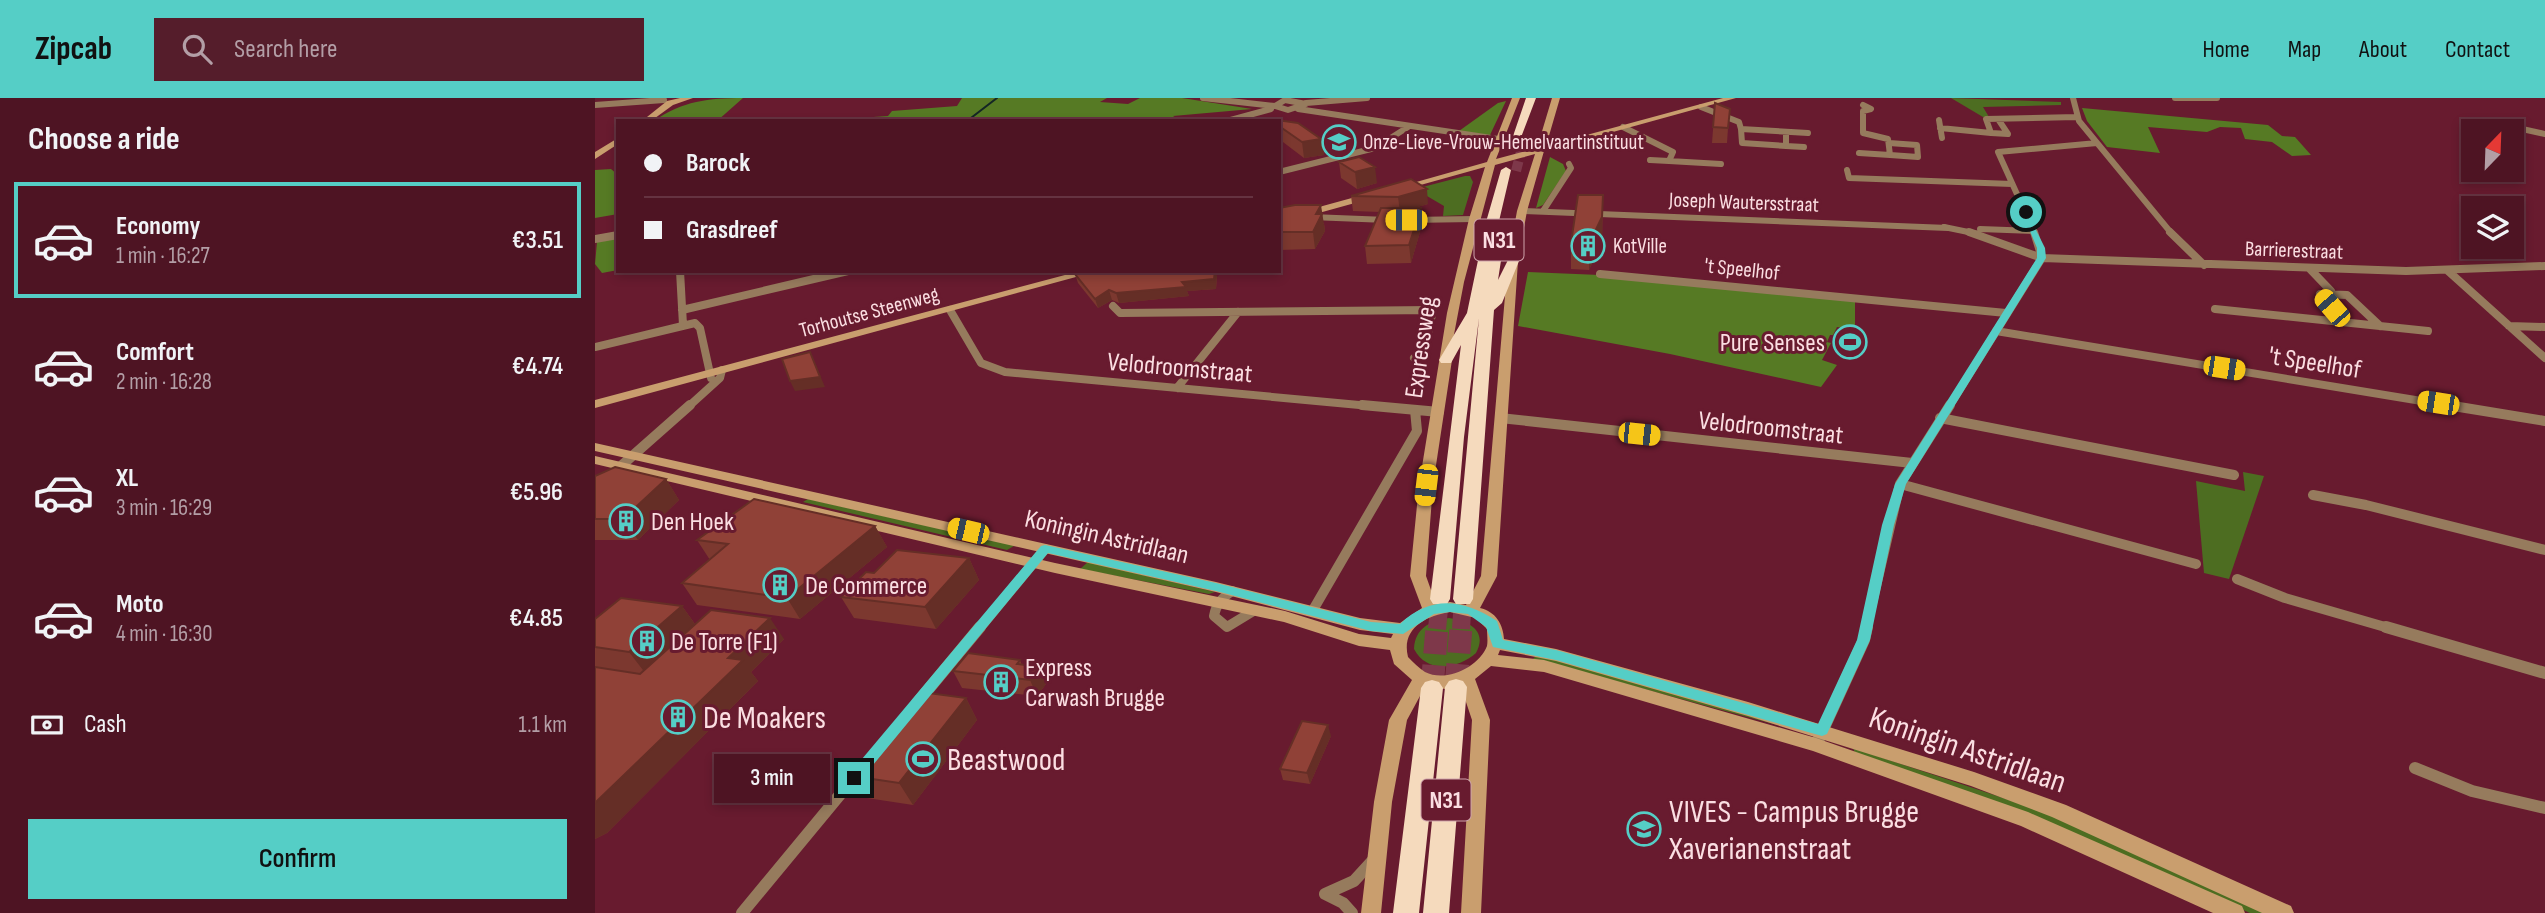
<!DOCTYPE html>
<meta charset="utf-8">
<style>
:root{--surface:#4e1423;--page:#551d2b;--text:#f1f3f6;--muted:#b39ea6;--line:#653341;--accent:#55cec6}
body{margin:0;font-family:"Sofia Sans Condensed",sans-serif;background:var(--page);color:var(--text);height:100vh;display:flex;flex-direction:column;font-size:26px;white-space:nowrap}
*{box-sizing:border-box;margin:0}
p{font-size:23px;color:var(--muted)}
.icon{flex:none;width:38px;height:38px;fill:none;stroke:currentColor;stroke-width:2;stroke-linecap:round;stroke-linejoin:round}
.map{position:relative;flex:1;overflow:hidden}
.sheet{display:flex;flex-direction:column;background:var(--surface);width:595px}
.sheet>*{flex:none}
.hud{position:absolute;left:21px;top:21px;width:665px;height:154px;border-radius:0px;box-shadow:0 4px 10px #0003,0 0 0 2px var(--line);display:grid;align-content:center;height:154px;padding:0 28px;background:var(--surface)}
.needle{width:46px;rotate:23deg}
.buttons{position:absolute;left:1866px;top:21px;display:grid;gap:14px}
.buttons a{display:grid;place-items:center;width:63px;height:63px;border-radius:0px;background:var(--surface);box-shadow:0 4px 10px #0003,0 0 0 2px var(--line);font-size:35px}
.end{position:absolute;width:32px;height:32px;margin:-16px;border:9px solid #55cec6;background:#111;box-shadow:0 0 0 4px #111}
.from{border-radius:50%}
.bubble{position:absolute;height:49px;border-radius:0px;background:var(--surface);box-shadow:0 4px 10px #0003,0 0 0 2px var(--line);font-size:23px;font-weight:600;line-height:49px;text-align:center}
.car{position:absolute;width:21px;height:42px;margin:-21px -10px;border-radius:9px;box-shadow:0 0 5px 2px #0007;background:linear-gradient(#f5c518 24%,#345 0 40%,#f5c518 0 76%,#345 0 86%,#f5c518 0)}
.hud b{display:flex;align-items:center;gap:24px;height:66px;font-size:26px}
.hud b+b{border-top:2px solid var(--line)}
.hud i{width:18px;height:18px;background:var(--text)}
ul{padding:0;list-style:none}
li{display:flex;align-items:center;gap:21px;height:116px;margin:0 14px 10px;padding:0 14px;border:4px solid transparent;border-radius:0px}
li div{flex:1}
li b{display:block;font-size:26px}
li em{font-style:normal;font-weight:600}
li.active{border-color:var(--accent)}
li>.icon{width:63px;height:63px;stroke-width:1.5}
h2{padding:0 28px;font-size:32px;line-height:84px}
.pay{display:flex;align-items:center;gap:18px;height:77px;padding:0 28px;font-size:26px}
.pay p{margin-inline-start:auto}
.button{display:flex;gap:14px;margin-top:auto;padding:14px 28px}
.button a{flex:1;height:80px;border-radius:0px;background:var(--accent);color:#111;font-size:28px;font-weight:600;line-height:80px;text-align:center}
header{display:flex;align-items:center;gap:42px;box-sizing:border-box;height:98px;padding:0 35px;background:var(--accent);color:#111}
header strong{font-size:33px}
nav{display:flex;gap:38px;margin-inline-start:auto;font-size:24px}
.search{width:490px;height:63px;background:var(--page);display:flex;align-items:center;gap:18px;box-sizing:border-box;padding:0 24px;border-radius:0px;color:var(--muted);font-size:26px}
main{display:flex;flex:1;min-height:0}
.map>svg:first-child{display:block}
</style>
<header>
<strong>Zipcab</strong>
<div class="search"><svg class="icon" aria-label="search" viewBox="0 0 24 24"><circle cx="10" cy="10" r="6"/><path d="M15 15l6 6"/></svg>Search here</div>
<nav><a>Home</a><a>Map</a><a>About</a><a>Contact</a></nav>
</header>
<main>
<section class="sheet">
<h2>Choose a ride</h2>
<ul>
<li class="active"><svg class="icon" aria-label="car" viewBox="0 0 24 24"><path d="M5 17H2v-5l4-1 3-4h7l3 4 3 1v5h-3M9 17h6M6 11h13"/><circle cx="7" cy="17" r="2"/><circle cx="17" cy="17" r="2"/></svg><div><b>Economy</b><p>1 min · 16:27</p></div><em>€3.51</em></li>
<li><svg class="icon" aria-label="car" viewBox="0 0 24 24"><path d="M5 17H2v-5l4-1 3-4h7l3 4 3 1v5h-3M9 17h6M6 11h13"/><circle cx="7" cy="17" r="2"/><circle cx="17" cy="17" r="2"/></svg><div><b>Comfort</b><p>2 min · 16:28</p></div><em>€4.74</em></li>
<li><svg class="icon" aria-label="car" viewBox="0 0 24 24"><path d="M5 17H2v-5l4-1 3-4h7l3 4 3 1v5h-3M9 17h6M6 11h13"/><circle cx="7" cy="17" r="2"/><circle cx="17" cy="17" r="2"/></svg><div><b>XL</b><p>3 min · 16:29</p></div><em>€5.96</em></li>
<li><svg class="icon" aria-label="car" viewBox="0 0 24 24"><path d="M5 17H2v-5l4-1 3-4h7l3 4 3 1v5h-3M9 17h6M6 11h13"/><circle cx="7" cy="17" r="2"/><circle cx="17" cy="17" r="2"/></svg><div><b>Moto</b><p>4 min · 16:30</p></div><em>€4.85</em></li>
</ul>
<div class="pay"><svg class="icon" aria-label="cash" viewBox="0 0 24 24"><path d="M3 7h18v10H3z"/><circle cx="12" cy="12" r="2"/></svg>Cash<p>1.1 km</p></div>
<div class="button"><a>Confirm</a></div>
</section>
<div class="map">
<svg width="1950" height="815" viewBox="0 0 1950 815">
<rect width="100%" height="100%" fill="#681b2f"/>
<!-- green -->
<path fill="#4d6d21" d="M1356,0l110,4v3l-78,2 6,10h-6z
M870,78h5l3,6 -10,33 -20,1 1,-10 -29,-17z
M1648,374l21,4 -35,103 -25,-6 -8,-92 49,10z
M213,401l205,46 1,1 -7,4 -204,-48z
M493,464l127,30 -6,2 -129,-25z
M854,520c20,3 39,13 27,35 -18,16 -49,21 -62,-4 1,-21 16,-28 35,-31z
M942,557l249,68 6,6 -259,-70z
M1258,650l192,64 220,101h-15l-184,-83 -211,-77z"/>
<!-- forest -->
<path fill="#567a24" d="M148,0l-26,23h-63c28,-20 55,-23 89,-23z
M367,0h145l-7,4 28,2 12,-6h42l70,11 -79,7 8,5h-366l73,-5 4,-5 65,-5z
M911,3l-16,34 -31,-4 39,-28z
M1487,10l186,17 14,11 13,1 16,18 -19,1 -20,-14 -27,-3 -4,-11 -21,-1 -13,5 -59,-5 12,26 -53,-6 -20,-26z
M955,59l13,7 3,7 -23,34 -7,3z
M16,71l7,6v39l-23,4v-48z
M23,140v32l-16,3 -7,-9 2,-22z
M933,174l72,3 255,24v30l-18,-2 -4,8h-3l-3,7 4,1 -9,17 15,5 -16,22 -151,-33 -152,-28z"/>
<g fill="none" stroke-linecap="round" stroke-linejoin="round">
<!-- stream -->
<path stroke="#142625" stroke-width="2" d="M372,23l30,-23"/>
<!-- highway-tunnel-far2 -->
<path stroke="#7e384a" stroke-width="10" stroke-dasharray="10 5" stroke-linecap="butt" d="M921,73l8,-31"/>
<!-- highway-tunnel-far1 -->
<path stroke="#7e384a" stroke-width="18" stroke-dasharray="18 9" stroke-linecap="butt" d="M842,531l3,-30
M866,531l2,-30"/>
<!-- highway-tunnel -->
<path stroke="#7e384a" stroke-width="23" stroke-dasharray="23 11" stroke-linecap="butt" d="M861,589l5,-60
M837,590l5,-61"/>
<!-- street-far3 -->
<path stroke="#967b5d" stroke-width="6" d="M608,0l72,8
M1478,0l6,23 93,113
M1580,0h42
M690,2l21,4 -18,6 -13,-4z
M711,5l61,-5
M0,7l69,-5
M1268,7l8,4 -8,2v22l25,6 2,16 28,2 -1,-12 -28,-2
M1106,9l38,15 2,7 67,4
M703,11l200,30
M1344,22l3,18
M632,23l44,-12
M1028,29l50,25 -4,9 -19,-1
M1918,29l32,7
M1345,30l51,5 -5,-14 91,-2
M1146,31l1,14 44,3v-14
M1396,35l17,1 -10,-15
M1191,48l18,1
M1264,55l31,2
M1074,63l52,3
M1252,72l2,8 163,6
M684,74l96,-24 33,-21
M927,113l426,17
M948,113l28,-43 -2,-4
M716,119l76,3
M814,122l65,-1
M1349,129l34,7
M1385,131l54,2
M1440,136l-37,-82 99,-9"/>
<!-- street-far2 -->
<path stroke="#967b5d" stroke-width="8" d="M1374,134l73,26 364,13 139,-5
M1575,134l34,33
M0,141l23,-4
M1714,170l22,23
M1852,172l98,88
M85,173l3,54
M1005,176l406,39
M518,208l7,7 313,-3 -9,42 -10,6
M1620,211l213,22
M87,212l166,-39
M355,212l31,53 24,9 376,35
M1750,224l-25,-28 27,1 33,31
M1914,228l36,1
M1401,233l462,76
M0,249l100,-24 5,5 11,50
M582,290l61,-76
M93,309l32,-29 2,-8
M1354,309l93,-149 -8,-26"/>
<!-- street-far1 -->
<path stroke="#967b5d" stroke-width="10" d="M767,307l77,7
M1852,307l98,16
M905,320l412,45
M1345,320l294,57
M1305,386l296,80
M0,391l95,-84
M1718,397l53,10 179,45
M1642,481l48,19 107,31
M637,493c-10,7 -16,13 -18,25l13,11 28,-17
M718,512l104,-179 -2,-21
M384,531l66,-80
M1271,531l34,-145 50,-79"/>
<!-- street -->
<path stroke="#967b5d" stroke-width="12" d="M1791,529l159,46
M322,605l63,-76
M1221,647l48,-105 3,-13
M1820,670l57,23 73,17
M730,796l29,-13 21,-23
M730,796l18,9 9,10
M147,815l120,-145"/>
<!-- secondary -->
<path fill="#c99e6e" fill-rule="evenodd" d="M85,0h13l-20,7 -22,16h-9l25,-20z
M917,0h8l-24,61 41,-11 15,-50h8l-14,48 177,-48h13l-192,53 -17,60 -9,50 -21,315 -17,32c16,4 23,16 24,31l52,10 192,53 226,70 92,33 225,101 3,7h-32l-210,-96 -81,-31 -223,-70 -192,-55 -56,-11 -2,5 46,5 272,78 212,74 214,94 3,7h-32l-192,-87 -208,-75 -269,-79 -53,-6 -16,13 15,41 -9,193h-20l11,-193 -12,-36 -15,5 -19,-4 -19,35 -15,82 -11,111h-20l13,-111 15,-82 23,-40 -18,-16 -4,-14 -31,-4 -75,-24 -229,-49 -460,-109v-8l460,107 230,48 74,23 32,4 2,-4 -33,-4 -144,-38 -621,-141v-8l621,139 144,36 40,5 22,-15 -12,-32 9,-91 28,-172 22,-94 16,-52 -86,24 -4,-3 92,-26zM940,56l-18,57 -9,50 -27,315 -15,29 -16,-3 -14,2 -10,-28 7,-91 19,-125v-15l12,-63 31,-117zM855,514l26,6 11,11c0,5 1,12 0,17 -8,21 -41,37 -62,26 -6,-4 -12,-10 -17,-15 -7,-28 17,-41 42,-45z
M23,40v6l-23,15v-7z
M775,95l5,3 -2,2 -94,26v-6z
M485,173h18l-503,137v-8z"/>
<!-- highway -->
<path fill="#f5dabd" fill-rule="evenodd" d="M931,0h10l-16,42 -9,2z
M911,69l5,3 -19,81 10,3 -4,26 11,-22 10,3 -17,42 -8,7 -21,289 -3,5h-14l-3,-5 26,-281 -15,119 -14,162 -3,5h-14l-3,-5 31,-254 -10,18h-10l-2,-3 28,-47 19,-91 15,-52z
M861,581l7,2 4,6 -18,226h-26l22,-226 4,-6z
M837,582l7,2 4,6 -24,225h-26l28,-225 4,-6z"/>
</g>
<!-- wall -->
<path fill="#7c382f" d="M1120,5l13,25 -1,15h-15z
M675,21l28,4 23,16 3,16 -20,3 -25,-19v-18h-8z
M744,64l38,21 -20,6 -16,-11z
M816,81l17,25 -14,4h7l1,17 -11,38 -44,1 -2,-18 15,-34 -27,-1 -2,-15z
M1008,97l-1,47 -13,28 -18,-1v-26z
M684,110l45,15 1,8 -10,18 -36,1z
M480,176l142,2 -1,13 -29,2 2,5 -70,7 -7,-3 -14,8 -20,-25z
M0,378l71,3 13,21 -41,40h-43z
M280,428l12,21 -87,72 -103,-14 -15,-22 28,-23 -13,-20z
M374,460l10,22 -43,49 -82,-11 -13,-21 33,-24z
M87,508l13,18 89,15 -33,33 7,9 -151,152 -12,6v-220z
M425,562l2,5 24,19 -9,12 -75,-8 -9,-17z
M371,600l11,22 -64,85 -46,-7 -15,-22z
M736,638l-21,48 -27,-4 -3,-11z"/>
<!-- shaded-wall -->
<path fill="#652e26" d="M726,41l3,16 -20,3 -2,-16z
M780,69l2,16 -20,6 -2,-17z
M832,91l1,15 -28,8 -2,-15z
M1008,97l-1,47 -13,28v-26z
M726,107l4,26 -10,18 -2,-17 3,-18z
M826,110l1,17 -11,38 -2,-18z
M620,173h1l1,5 -1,13 -29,2 2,5 -70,7 -3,-10 66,-11z
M514,192l3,10 -14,8 -3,-9z
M215,254l15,35 -30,4 -5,-10z
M71,381l13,21 -41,40 -15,-21z
M280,428l12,21 -87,72 -13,-21z
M374,460l10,22 -43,49 -11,-22z
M87,508l15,21 -51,47 -17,-22z
M175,520l14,21 -33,33 7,9 -151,152 -12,6v-36l133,-145z
M444,569l7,17 -9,12 -7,-16z
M371,600l11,22 -64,85 -14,-22z
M733,627l3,11 -21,48 -3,-11z"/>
<!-- building -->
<path fill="#904137" stroke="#652e26" stroke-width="2" d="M1120,5l15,6 -2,19 -15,-1z
M675,21l28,4 23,16 -19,3 -23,-16v-5h-6z
M764,59l16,10 -20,5 -16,-10z
M816,81l16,10 -29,8 -47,-1z
M983,97h25l-1,22 -13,27 -18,-1z
M700,107h26l-5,9h6l-9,18h-34v-24z
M786,110h40l-12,37 -44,1z
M491,173h129l-1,8 -32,3 4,5 -70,6 -7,-3 -14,9 -20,-25z
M215,254l10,25 -30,4 -8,-22z
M20,369l51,12 -43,40h-28v-43z
M159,401l121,27 -88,72 -105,-15 46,-39 -31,-4z
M302,452l72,8 -44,49 -84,-10 25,-25 8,1z
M26,500l61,8 -53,46 -34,-5v-28z
M116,512l59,8 -42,40 15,2 -148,143v-136l45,7z
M373,555l52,7 -3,4 22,3 -9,13 -77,-9z
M326,594l45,6 -67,85 -47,-7z
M707,623l26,4 -21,48 -27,-4z"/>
<!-- route -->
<path fill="#55cec6" d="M1431,112l19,38 1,10 -140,226 -12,41 -24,115 -43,94 -5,2 -266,-76 -63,-13 -7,-20 -18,-13 -18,-2 -16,2 -31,20 -32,-3 -155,-40 -168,-38 -189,229 -5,2 -8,-6 195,-232 4,-1 171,38 155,39 29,2c31,-29 63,-25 97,-3l6,19 53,10 262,74 39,-84 25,-115 13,-41 142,-226v-10l-15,-36z"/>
<!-- icons -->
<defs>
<symbol id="school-ring" viewBox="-11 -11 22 22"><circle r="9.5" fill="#681b2f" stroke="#55cec6" stroke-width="1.5"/><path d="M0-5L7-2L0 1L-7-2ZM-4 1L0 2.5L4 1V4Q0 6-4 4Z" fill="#55cec6"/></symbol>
<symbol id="building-ring" viewBox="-11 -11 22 22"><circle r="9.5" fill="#681b2f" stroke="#55cec6" stroke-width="1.5"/><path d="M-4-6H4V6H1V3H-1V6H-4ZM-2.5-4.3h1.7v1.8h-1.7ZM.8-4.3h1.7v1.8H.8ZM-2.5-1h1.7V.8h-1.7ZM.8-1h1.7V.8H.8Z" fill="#55cec6"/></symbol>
<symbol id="stadium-ring" viewBox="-11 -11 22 22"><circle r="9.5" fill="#681b2f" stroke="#55cec6" stroke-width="1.5"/><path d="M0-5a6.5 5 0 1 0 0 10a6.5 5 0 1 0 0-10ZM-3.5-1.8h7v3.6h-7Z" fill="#55cec6"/></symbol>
<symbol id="university-ring" viewBox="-11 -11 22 22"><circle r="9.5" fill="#681b2f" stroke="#55cec6" stroke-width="1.5"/><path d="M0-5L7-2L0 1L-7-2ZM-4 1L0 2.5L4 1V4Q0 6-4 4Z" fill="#55cec6"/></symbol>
</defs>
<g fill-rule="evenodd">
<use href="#school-ring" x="725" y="25" width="38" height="38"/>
<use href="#building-ring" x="974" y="129" width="38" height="38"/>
<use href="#stadium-ring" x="1236" y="225" width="38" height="38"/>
<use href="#building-ring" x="12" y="404" width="38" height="38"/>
<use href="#building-ring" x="166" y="468" width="38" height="38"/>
<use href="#building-ring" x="33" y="524" width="38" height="38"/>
<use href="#building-ring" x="387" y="565" width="38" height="38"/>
<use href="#building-ring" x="64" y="600" width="38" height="38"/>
<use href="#stadium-ring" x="309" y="642" width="38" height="38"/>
<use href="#university-ring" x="1030" y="712" width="38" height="38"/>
</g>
<g text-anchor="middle" stroke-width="6" stroke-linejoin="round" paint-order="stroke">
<!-- far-poi labels -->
<g font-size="21" fill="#fbdee2" stroke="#681b2f" text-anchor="start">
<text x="768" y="51">Onze-Lieve-Vrouw-Hemelvaartinstituut</text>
<text x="1018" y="155">KotVille</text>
</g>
<!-- far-street labels -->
<g font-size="21" fill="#fbdee2" stroke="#681b2f">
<text transform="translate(1149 104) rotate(2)" y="7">Joseph Wautersstraat</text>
<text transform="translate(1699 152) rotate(2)" y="7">Barrierestraat</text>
<text transform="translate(1147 171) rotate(6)" y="7">'t Speelhof</text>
<text transform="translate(274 214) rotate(-15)" y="7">Torhoutse Steenweg</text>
</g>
<!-- shield labels -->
<g fill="#681b2f" stroke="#cfa4ac" stroke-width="2">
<rect x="879.5" y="121.5" width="49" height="41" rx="5"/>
<rect x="826.5" y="681.5" width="49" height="41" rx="5"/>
</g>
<g font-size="24" font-weight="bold" fill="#fbdee2">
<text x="904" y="150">N31</text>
<text x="851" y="710">N31</text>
</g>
<!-- poi labels -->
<g font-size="26" fill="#fbdee2" stroke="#681b2f" text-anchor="start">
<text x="1230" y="253" text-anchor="end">Pure Senses</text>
<text x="56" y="432">Den Hoek</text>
<text x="210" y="496">De Commerce</text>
<text x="76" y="552">De Torre (F1)</text>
<text x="430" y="578">Express<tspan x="430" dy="30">Carwash Brugge</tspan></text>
</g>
<!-- street labels -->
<g font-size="26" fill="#fbdee2" stroke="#681b2f">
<text transform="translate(825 249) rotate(-82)" y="9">Expressweg</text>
<text transform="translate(1720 264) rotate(9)" y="9">'t Speelhof</text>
<text transform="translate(585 269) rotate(5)" y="9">Velodroomstraat</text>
<text transform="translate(1176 329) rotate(6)" y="9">Velodroomstraat</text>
<text transform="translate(512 438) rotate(13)" y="9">Koningin Astridlaan</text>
</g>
<!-- near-poi labels -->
<g font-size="32" fill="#fbdee2" stroke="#681b2f" text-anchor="start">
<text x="108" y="630">De Moakers</text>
<text x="352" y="672">Beastwood</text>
<text x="1074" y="724">VIVES - Campus Brugge<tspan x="1074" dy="37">Xaverianenstraat</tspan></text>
</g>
<!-- near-street labels -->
<g font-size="32" fill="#fbdee2" stroke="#681b2f">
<text transform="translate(1373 651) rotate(19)" y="11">Koningin Astridlaan</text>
</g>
</g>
</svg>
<div class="buttons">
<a><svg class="needle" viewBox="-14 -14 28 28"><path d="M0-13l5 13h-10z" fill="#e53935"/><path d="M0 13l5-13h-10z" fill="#b39ea6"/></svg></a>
<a><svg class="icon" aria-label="layers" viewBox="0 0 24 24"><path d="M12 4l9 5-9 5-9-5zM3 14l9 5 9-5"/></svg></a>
</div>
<i class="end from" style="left:1431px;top:114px"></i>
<i class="end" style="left:259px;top:680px"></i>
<div class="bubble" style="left:119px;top:656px;width:116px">3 min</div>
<i class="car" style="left:811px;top:122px;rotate:270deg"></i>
<i class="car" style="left:1737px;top:210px;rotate:319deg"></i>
<i class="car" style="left:1629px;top:270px;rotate:99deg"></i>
<i class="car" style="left:1843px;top:305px;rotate:279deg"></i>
<i class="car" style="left:1044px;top:336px;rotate:96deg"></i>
<i class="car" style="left:831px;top:387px;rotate:187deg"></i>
<i class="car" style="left:373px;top:433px;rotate:283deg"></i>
<div class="hud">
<b><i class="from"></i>Barock</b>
<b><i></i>Grasdreef</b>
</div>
</div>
</main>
